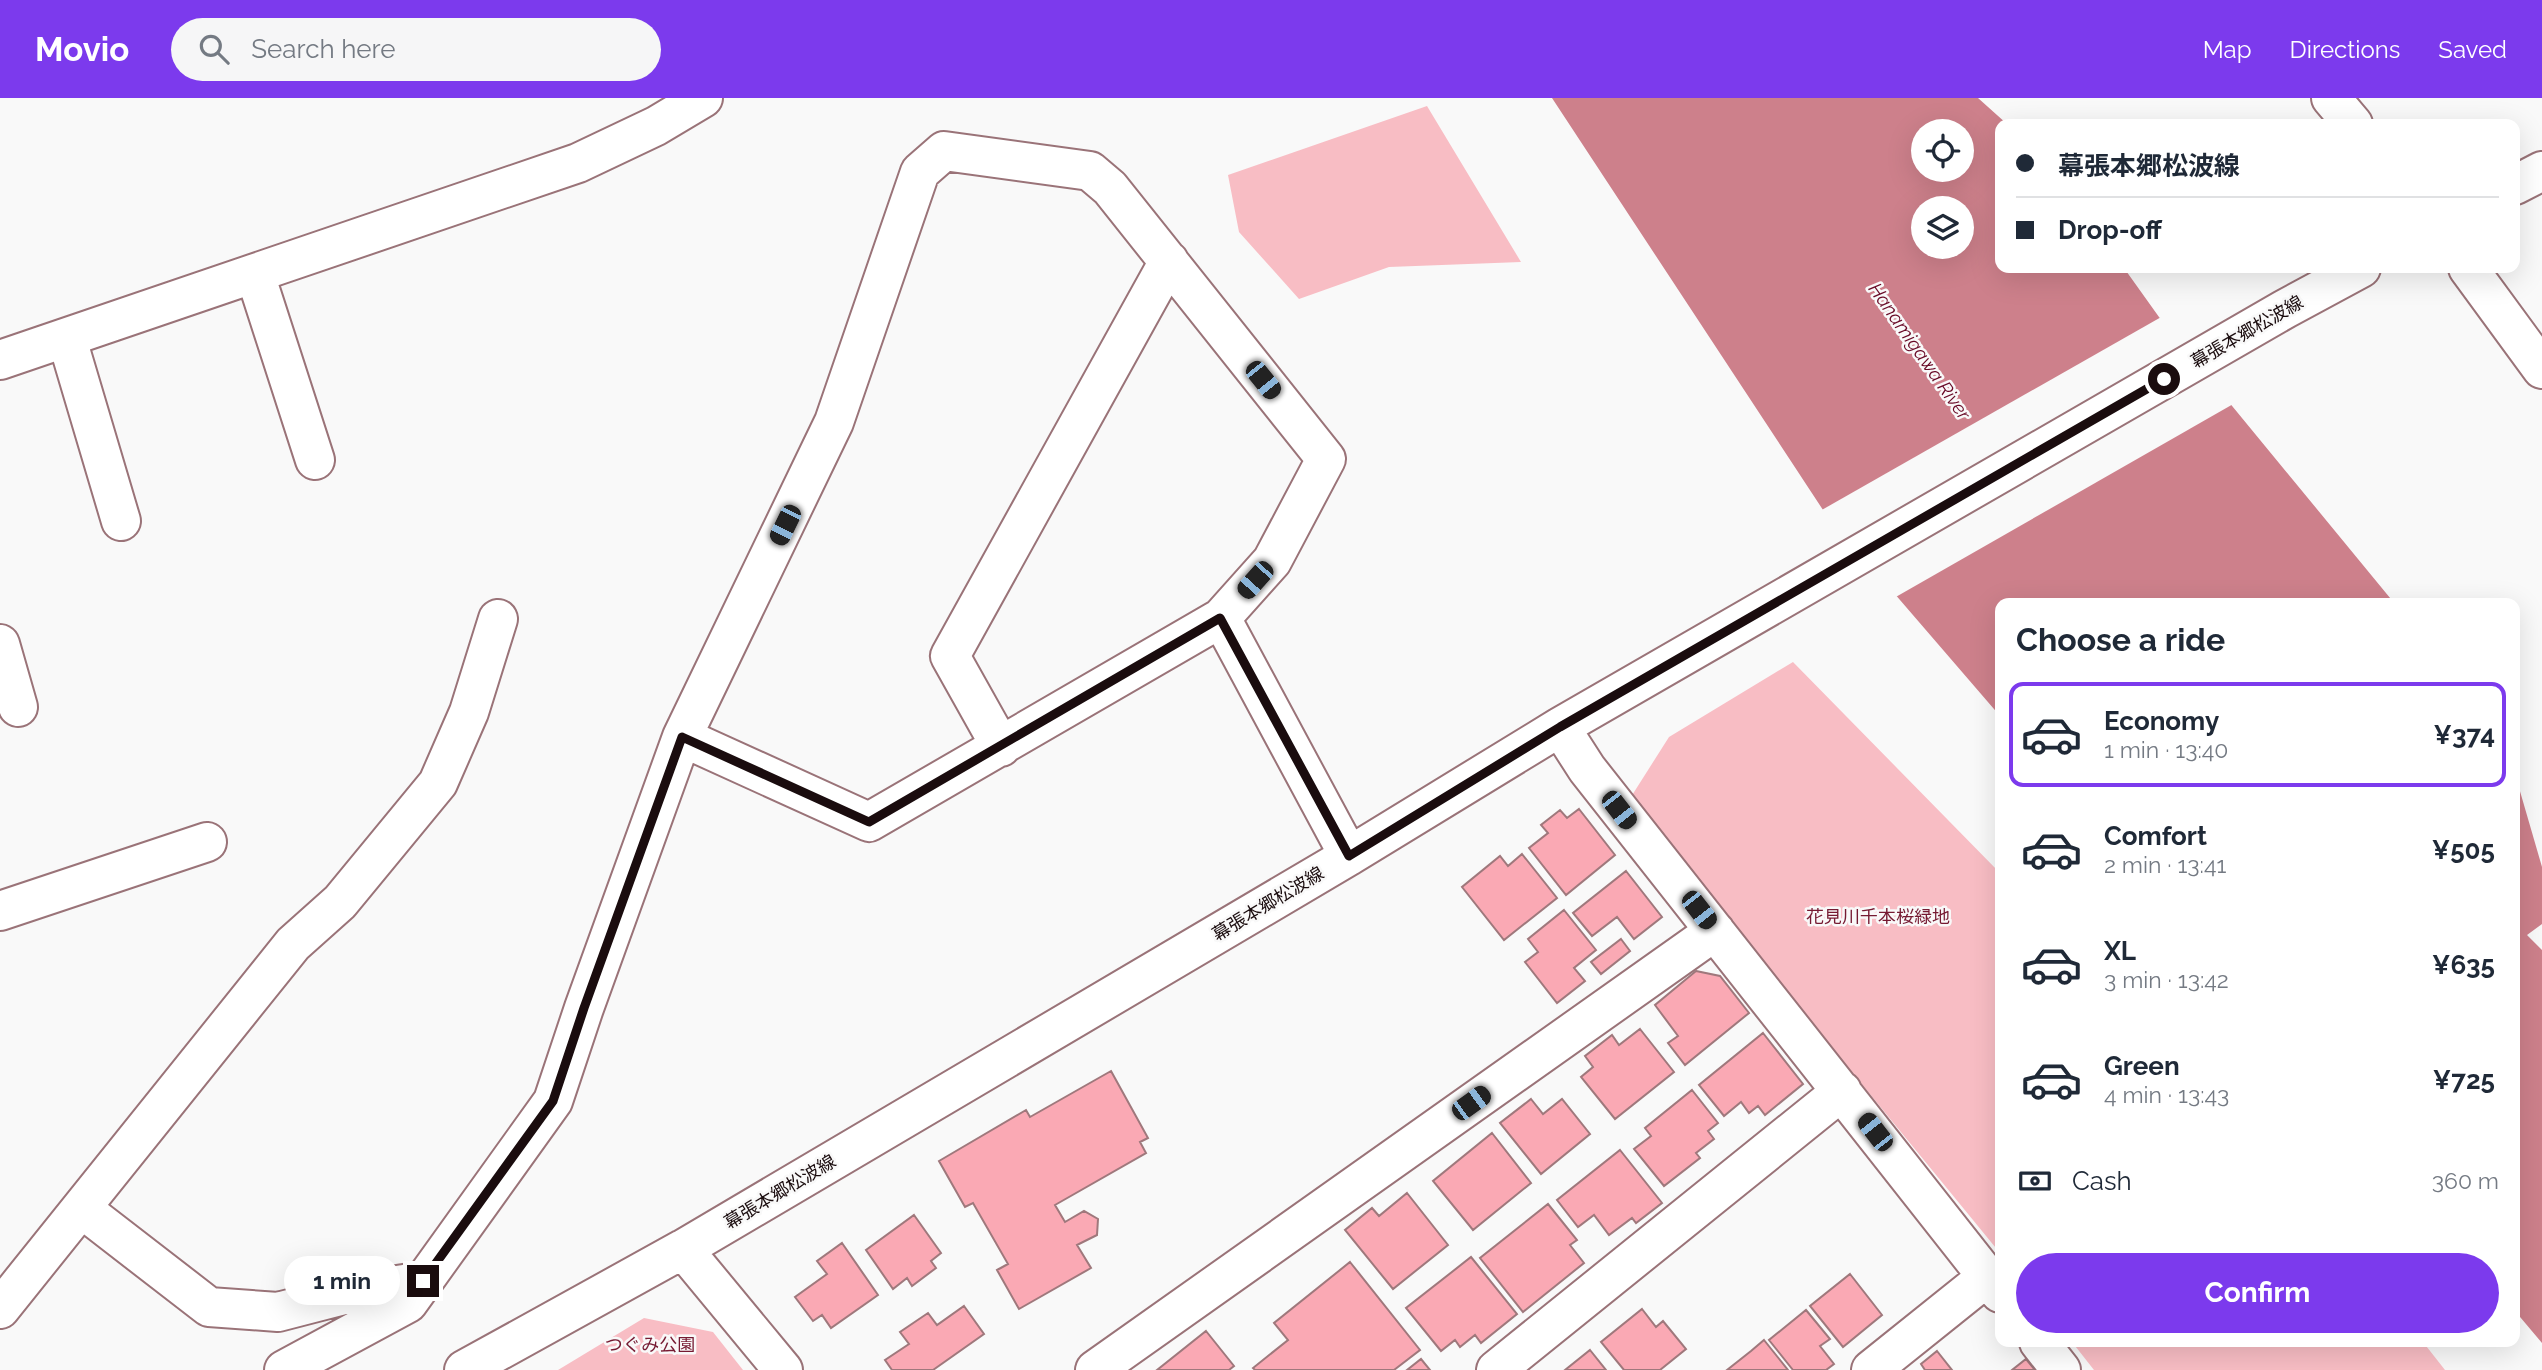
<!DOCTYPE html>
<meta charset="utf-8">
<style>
:root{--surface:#fff;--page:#f6f6f7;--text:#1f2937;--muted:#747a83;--line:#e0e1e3;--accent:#7c3aed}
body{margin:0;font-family:Raleway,"Noto Sans JP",sans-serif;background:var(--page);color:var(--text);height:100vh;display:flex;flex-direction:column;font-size:26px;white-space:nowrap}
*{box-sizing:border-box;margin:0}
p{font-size:23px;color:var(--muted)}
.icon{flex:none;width:38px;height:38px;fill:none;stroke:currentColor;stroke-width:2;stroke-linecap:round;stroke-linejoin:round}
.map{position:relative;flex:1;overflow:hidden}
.details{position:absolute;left:1995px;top:500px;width:525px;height:749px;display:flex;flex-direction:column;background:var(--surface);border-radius:14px;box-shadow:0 7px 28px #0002}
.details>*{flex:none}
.hud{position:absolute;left:1995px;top:21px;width:525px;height:154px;border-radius:14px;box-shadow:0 7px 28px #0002;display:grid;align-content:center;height:154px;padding:0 21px;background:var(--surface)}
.fabs{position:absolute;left:1911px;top:21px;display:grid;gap:14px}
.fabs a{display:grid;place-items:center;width:63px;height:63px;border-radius:50%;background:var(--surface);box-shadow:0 7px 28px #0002;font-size:35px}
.end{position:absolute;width:32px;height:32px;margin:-16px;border:9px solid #1a0c0e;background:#fff;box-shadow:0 0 0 4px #fff}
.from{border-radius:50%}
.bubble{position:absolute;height:49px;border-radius:24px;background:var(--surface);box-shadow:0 7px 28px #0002;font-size:23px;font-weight:700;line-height:49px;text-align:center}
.car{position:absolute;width:21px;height:42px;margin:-21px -10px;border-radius:9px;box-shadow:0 0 5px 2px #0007;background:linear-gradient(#222 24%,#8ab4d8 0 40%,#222 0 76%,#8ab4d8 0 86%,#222 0)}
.hud b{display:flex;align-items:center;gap:24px;height:66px;font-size:26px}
.hud b+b{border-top:2px solid var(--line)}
.hud i{width:18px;height:18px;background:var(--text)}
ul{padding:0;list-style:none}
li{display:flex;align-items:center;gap:21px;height:105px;margin:0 14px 10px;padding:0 7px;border:4px solid transparent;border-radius:14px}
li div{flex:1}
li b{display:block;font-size:26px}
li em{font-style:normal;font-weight:700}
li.active{border-color:var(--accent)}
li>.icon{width:63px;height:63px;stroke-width:1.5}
h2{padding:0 21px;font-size:32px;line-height:84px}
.pay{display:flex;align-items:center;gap:18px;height:77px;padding:0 21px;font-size:26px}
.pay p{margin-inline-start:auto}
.primary-button{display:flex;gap:14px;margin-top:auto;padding:14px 21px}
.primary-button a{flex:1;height:80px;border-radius:42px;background:var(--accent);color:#fff;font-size:28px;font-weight:700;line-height:80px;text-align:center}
header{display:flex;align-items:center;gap:42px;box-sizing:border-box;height:98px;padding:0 35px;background:var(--accent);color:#fff}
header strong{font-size:33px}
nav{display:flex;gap:38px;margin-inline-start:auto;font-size:24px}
.search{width:490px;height:63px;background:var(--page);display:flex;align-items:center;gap:18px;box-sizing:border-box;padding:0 24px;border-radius:38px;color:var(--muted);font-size:26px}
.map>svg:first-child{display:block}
</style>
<header>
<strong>Movio</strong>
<div class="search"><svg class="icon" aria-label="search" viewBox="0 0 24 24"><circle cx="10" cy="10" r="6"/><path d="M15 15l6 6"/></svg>Search here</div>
<nav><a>Map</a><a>Directions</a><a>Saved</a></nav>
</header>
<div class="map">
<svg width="2542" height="1272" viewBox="0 0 2542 1272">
<rect width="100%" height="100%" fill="#f9f9f9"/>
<!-- green -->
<path fill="#f8bdc4" d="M1427,8l94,156 -132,5 -90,32 -60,-67 -11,-57z
M1793,564l207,211v380l-371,-453 40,-63z
M644,1220l69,14 30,38h-185z
M2072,1244h351l22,28h-351z"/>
<!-- water -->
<path fill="#cd808b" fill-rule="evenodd" d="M1552,0h426l29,26h-7v144h124l35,49 236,287h-395v112l-175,-203zM1923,33h39v39h-39zM1923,110h39v39h-39z
M2515,676l27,93v57l-15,11 15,15v393l-27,-32z"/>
<!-- pier -->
<path fill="#f9f9f9" d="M2163,218l72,87 -341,195 -74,-87z"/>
<!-- building -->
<path fill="#faa9b4" stroke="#9f787c" stroke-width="2" d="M1579,711l36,46 -49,40 -37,-47 19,-15 -7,-8 19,-15 7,8z
M1522,756l35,44 -53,42 -42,-53 38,-31 8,10z
M1626,773l36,46 -28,22 -17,-22 -25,19 -19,-23z
M1564,812l32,40 -22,18 11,13 -28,22 -32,-41 13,-10 -10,-13z
M1621,841l9,12 -29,23 -10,-12z
M1696,873l24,5 29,37 -64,52 -17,-22 10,-7 -23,-31z
M1640,931l34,43 -59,47 -34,-42 12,-10 -8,-11 27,-21 7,10z
M1763,935l40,51 -38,31 -7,-9 -9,7 -8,-11 -17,14 -25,-31z
M1111,973l37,67 -8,4 6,11 -91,52 10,17 19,-11 14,8 -1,16 -20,10 14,23 -72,41 -22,-39 11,-6 -35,-61 -8,4 -26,-46 87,-51 4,7z
M1692,992l26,33 -10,8 6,8 -18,14 4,5 -36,28 -30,-37 17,-13 -6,-8z
M1531,1001l12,15 19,-15 28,35 -49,40 -41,-51z
M1492,1035l39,50 -58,47 -40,-49z
M1620,1052l42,53 -26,20 -4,-5 -23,17 -15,-20 -16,12 -21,-27z
M1407,1095l41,52 -55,44 -48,-59 27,-22 7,8z
M1548,1106l29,36 -7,5 14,18 -61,49 -43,-54z
M914,1117l27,38 -10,8 5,7 -24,18 -5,-8 -14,11 -27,-39z
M842,1145l36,52 -47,33 -9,-13 -9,6 -18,-24 32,-23 -10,-13z
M1471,1159l46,57 -36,29 -6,-8 -15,12 -5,-7 -14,11 -35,-43z
M1350,1164l70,88 -26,20h-139l-2,-2 35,-28 -14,-17z
M1850,1176l32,41 -39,32 -33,-41z
M964,1208l20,28 -51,36h-41l-7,-10 24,-16 -9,-12 28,-19 9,12z
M1642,1211l14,18 7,-6 23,28 -26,21h-36l-23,-28z
M1806,1212l24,29 -10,7 14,18 -8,6h-33l-24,-30z
M1206,1233l28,35 -5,4h-72z
M1764,1242l24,30h-61l24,-19z
M1590,1252l16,20h-41z
M1937,1253l15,19h-27l-4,-6z
M1421,1261l9,11h-23z
M2026,1261l9,11h-23z"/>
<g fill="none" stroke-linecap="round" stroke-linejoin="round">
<defs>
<path id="minor" d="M2331,0l22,26
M2515,87l27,-14
M2468,170l74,101
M255,176l60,186
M67,241l54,182
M0,262l578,-197 78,-37 47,-28
M1221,520l128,238
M0,546l18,63
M1560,629l27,42 413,524
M1001,649l-51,-91 219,-395
M0,813l207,-69
M81,1110l128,99 69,5 81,-21 64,-10
M683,1151l100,121
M0,1211l293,-365 47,-42 98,-119 31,-71 29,-93
M2039,1244l22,28
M284,1272l124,-67 145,-202 31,-93 98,-271 152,-315 86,-250 24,-21 146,20 20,17 216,271 -54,102 -51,57 -352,204 -187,-85
M464,1272l219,-121 666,-393 211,-129 725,-418 76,-41
M1095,1272l620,-439
M1496,1272l346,-279
M1871,1272l116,-93"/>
</defs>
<!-- minor casing -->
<use href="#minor" stroke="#9a7378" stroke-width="42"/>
<!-- minor -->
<use href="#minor" stroke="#fff" stroke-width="38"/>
</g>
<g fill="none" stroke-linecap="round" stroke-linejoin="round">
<!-- route -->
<path stroke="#1a0c0e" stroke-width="9" d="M423,1183l130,-180 31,-93 98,-271 187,85 351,-204 129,238 211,-129 604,-348"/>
</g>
<g text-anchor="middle" stroke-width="5" stroke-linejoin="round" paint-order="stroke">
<!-- street labels -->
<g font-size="18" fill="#1a0c0e" stroke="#f9f9f9">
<text transform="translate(2247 234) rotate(-30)" y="6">幕張本郷松波線</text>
<text transform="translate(1268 806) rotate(-31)" y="6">幕張本郷松波線</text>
<text transform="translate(780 1094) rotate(-31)" y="6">幕張本郷松波線</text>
</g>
<!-- park labels -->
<g font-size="18" fill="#761a32" stroke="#f9f9f9">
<text x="1878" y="825">花見川千本桜緑地</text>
<text x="650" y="1253">つぐみ公園</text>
</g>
<!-- water labels -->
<g font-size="19" font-style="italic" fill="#680926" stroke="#f9f9f9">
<text transform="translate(1920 253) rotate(55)" y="7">Hanamigawa River</text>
</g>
</g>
</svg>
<div class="fabs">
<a><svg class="icon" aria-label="locate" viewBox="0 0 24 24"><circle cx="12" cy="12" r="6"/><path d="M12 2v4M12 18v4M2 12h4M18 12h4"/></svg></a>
<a><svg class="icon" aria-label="layers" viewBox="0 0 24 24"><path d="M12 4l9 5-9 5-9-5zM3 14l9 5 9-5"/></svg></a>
</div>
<i class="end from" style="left:2164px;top:281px"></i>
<i class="end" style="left:423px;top:1183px"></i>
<div class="bubble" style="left:284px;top:1158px;width:116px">1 min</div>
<i class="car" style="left:1263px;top:282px;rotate:141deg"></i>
<i class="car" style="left:785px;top:427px;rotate:206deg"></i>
<i class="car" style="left:1255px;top:482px;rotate:222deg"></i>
<i class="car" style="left:1619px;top:712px;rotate:142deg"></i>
<i class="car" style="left:1699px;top:812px;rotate:142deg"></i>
<i class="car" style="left:1471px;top:1005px;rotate:54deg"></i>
<i class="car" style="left:1875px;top:1034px;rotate:322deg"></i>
<div class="hud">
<b><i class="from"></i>幕張本郷松波線</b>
<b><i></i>Drop-off</b>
</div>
<section class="details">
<h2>Choose a ride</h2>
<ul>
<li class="active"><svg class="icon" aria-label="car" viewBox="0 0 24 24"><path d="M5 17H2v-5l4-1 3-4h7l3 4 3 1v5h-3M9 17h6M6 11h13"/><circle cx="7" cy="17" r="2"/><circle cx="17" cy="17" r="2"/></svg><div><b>Economy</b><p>1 min · 13:40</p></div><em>¥374</em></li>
<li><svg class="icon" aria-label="car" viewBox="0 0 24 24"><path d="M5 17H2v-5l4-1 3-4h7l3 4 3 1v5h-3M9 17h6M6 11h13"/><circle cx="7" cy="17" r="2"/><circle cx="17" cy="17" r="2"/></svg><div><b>Comfort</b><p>2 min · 13:41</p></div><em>¥505</em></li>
<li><svg class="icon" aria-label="car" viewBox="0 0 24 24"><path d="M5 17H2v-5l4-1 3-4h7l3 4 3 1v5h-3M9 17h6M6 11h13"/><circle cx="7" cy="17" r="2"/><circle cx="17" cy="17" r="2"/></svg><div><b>XL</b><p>3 min · 13:42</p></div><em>¥635</em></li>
<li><svg class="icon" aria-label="car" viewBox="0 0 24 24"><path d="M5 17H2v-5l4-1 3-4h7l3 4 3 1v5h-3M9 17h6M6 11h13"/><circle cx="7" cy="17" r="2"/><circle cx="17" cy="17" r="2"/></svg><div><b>Green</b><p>4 min · 13:43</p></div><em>¥725</em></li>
</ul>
<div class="pay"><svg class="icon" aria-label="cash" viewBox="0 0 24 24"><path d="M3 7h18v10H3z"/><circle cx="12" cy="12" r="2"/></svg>Cash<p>360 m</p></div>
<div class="primary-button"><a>Confirm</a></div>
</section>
</div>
